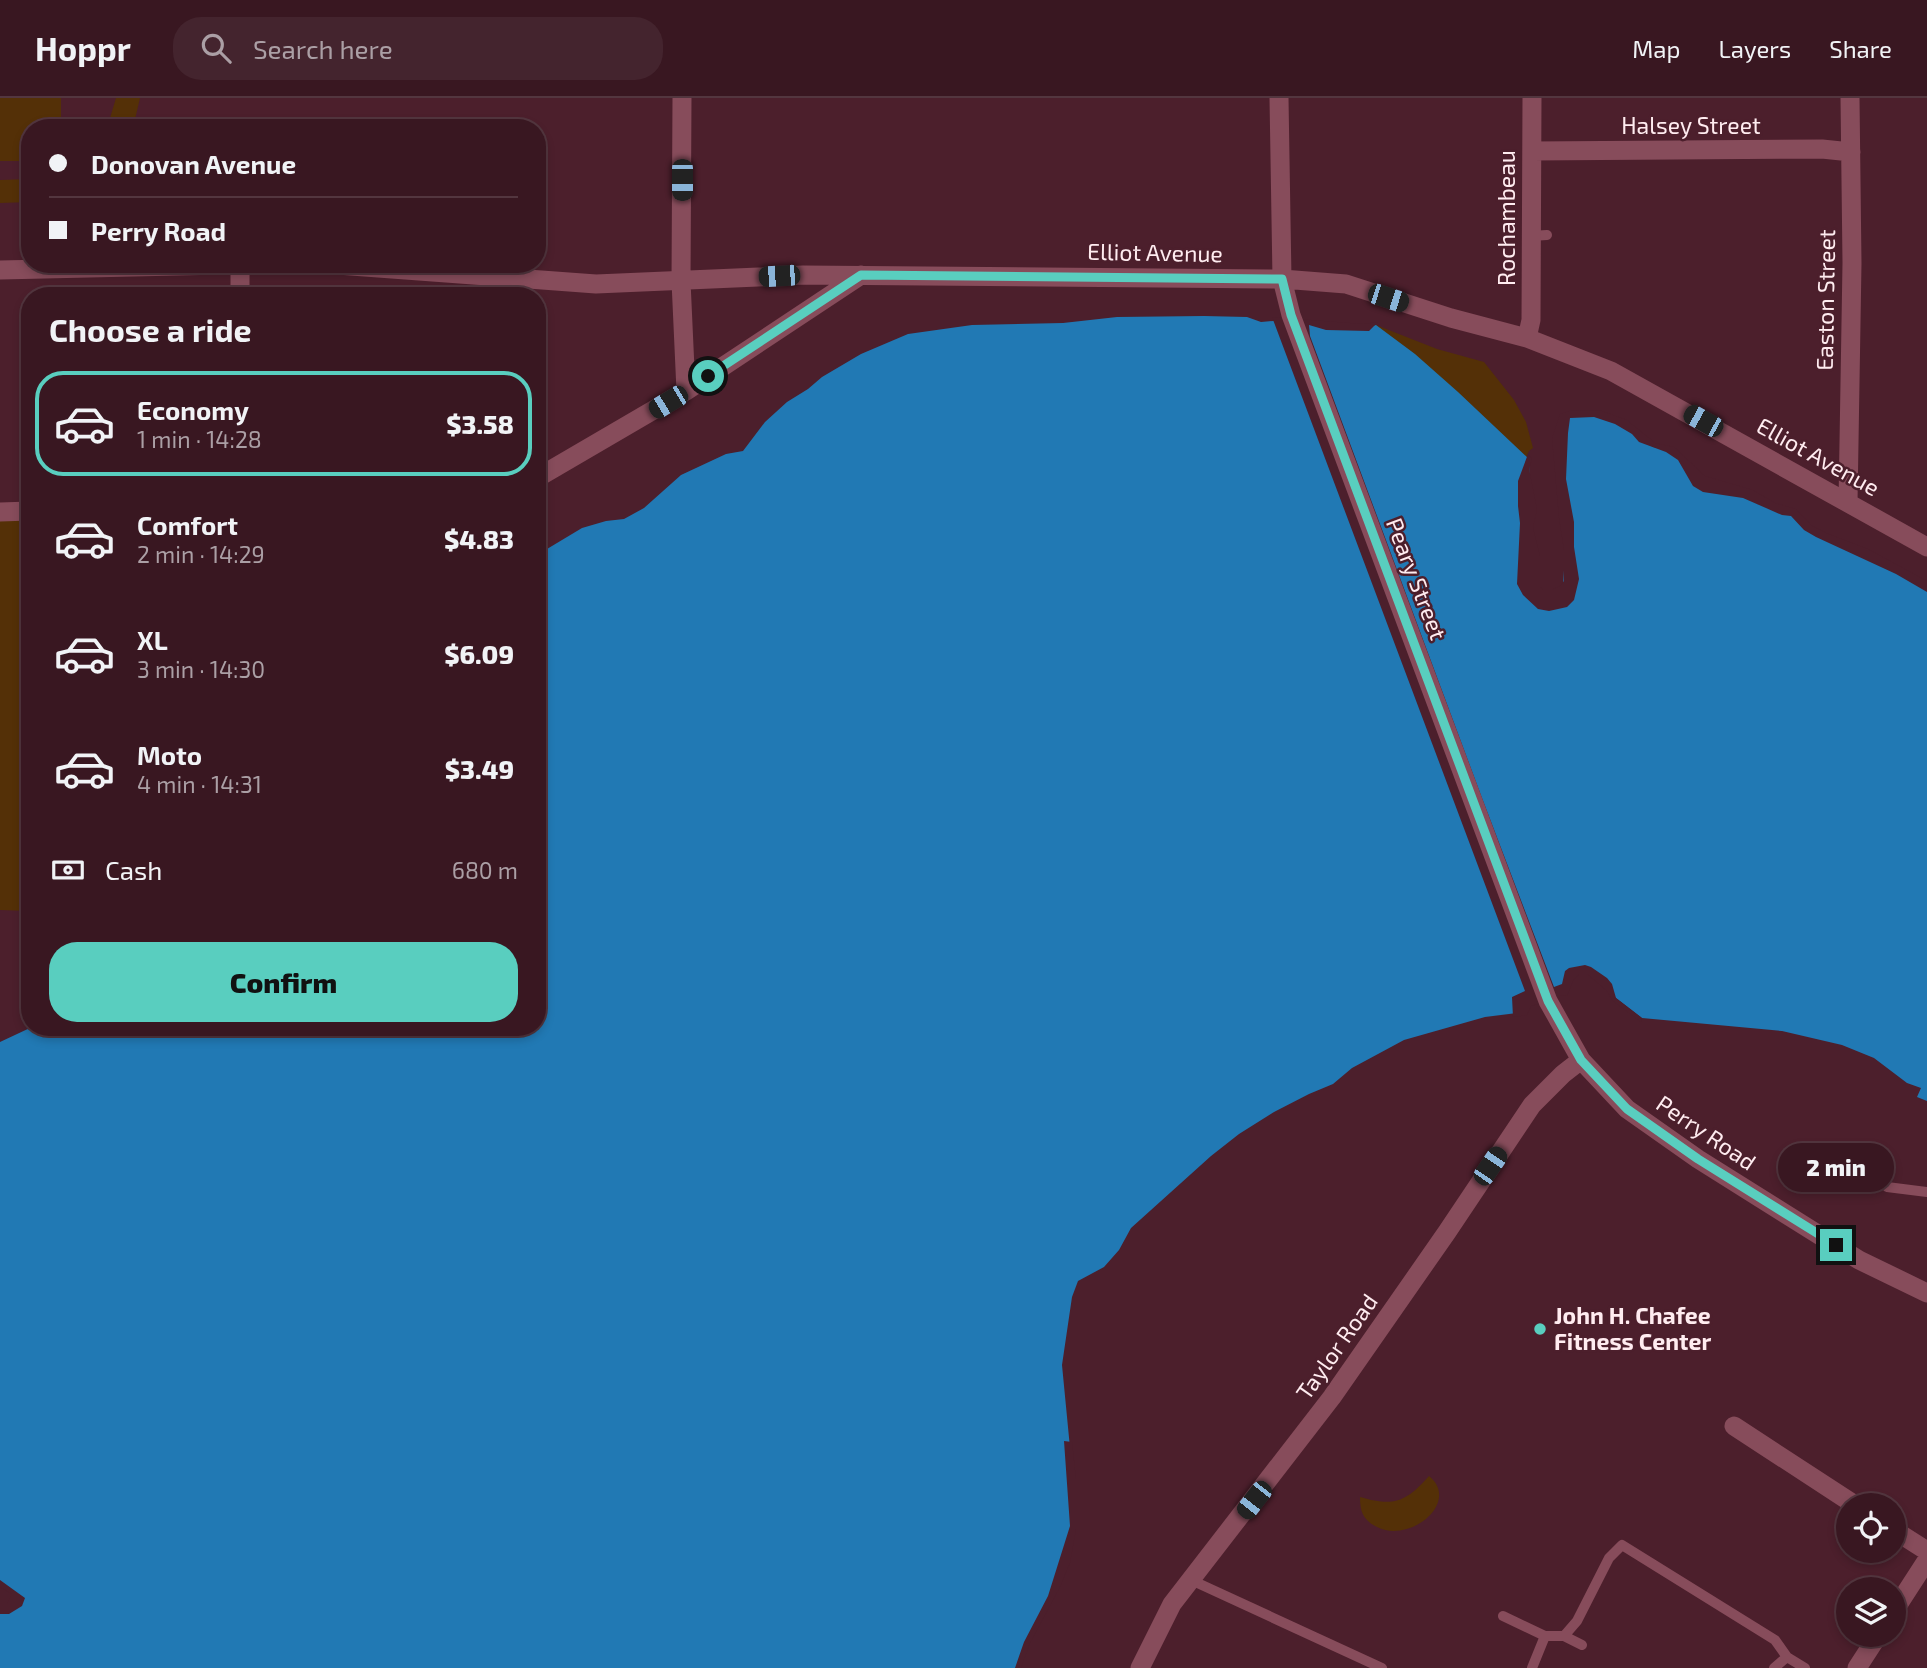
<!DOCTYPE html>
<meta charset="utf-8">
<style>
:root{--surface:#391721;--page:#44242e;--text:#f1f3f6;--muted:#ab9fa5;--line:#53363f;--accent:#59cebf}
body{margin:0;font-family:"Exo 2",sans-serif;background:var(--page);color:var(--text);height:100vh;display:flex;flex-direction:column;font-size:26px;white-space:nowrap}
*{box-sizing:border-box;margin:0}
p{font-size:23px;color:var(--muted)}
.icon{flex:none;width:38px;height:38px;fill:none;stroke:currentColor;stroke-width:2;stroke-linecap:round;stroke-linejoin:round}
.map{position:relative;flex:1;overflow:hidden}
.side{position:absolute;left:21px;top:189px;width:525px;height:749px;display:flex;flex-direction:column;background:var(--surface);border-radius:28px;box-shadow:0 4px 10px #0003,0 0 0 2px var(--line)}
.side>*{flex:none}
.hud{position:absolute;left:21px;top:21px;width:525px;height:154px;border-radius:28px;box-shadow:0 4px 10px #0003,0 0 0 2px var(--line);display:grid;align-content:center;height:154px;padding:0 28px;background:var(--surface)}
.fabs{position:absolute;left:1836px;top:1395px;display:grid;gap:14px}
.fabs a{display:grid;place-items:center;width:70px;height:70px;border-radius:50%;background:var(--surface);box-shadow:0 4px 10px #0003,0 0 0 2px var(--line);font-size:35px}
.end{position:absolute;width:32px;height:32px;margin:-16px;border:9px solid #59cebf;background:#111;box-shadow:0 0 0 4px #111}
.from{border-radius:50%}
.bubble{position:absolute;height:49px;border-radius:24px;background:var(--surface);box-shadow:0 4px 10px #0003,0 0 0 2px var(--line);font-size:23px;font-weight:800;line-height:49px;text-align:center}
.car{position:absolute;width:21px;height:42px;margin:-21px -10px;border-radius:9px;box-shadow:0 0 5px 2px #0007;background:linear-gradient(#222 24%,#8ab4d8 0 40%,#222 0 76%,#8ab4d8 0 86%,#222 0)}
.hud b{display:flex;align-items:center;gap:24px;height:66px;font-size:26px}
.hud b+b{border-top:2px solid var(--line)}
.hud i{width:18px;height:18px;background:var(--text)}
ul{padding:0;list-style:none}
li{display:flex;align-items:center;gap:21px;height:105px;margin:0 14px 10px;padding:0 14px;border:4px solid transparent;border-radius:28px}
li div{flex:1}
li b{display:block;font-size:26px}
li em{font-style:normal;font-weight:800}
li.current{border-color:var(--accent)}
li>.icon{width:63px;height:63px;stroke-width:1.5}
h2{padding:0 28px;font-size:32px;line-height:84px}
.pay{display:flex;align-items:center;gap:18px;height:77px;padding:0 28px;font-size:26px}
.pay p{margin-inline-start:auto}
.cta{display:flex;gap:14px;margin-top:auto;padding:14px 28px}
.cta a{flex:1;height:80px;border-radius:28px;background:var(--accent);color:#111;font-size:28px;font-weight:800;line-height:80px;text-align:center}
header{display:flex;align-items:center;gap:42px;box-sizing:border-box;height:98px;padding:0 35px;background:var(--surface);border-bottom:2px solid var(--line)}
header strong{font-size:33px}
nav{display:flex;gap:38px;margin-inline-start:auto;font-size:24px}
.search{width:490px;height:63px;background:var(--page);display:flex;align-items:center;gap:18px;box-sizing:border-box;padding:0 24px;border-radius:28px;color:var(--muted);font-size:26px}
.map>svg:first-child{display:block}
</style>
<header>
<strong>Hoppr</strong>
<div class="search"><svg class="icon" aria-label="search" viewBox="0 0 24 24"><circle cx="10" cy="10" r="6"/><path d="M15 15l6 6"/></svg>Search here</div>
<nav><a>Map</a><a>Layers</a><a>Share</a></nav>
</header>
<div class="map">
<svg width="1927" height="1570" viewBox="0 0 1927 1570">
<rect width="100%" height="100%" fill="#4c1f2c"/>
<!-- green -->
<path fill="#543007" d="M0,0h61v30h-31v33h-30z
M116,0h24l-7,30h-26z
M30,81v23l-30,1v-23z
M1376,227l61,24 47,13 30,38 12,22 7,26 -4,3 -6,13 -197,-134z
M30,420v393l-30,-1v-391z
M1429,1378c32,26 -19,68 -52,51 -14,-7 -17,-15 -17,-30 34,10 46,5 69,-21z"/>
<!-- water -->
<path fill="#2179b4" d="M1204,218l43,1 14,5 12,-1 90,7 13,-3 39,29 43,38 71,67 1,70 6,59 7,6 20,-6 3,-53 -3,-119h45l45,31 19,3 31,29 92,33 13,16 119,57v516l-10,-4 4,-9 -14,-5 -33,-25 -32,-13 -60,-14 -140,-13 -26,-20 -28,-28 -11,1 -9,13 -39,20 -4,8 -40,5 -81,23 -52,28 -19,16 -24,10 -35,18 -35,22 -28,22 -80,72 -12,22 -15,17 -26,14 -6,16 -10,68 11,114v49l-7,34 -49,106h-1017v-61h9l7,-14 -16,-10v-541l32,-15h505v-472l45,-27 24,-7 18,-2 20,-11 37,-33 45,-21 17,-3 22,-29 22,-20 21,-13 14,-12 39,-23 47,-20 64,-9 91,-2 54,-6z"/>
<!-- pier -->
<path fill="#4c1f2c" d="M1272,219l91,7 15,-2 -9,9 -43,-1 -17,-5 1,11 172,462 72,189 8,-3 3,-13 4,-3 16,-3 6,2 16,11 5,6 4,14 26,20 -1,4 -28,-21 -7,-11 -19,-16h-8l-6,7 -6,15 -8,-1 1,3 -29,8 -4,9 -14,2 -1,-20 13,-6z
M1572,312l30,1 25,9 28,23 19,4 31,29 48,14 22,13 21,6 15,16 15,8 42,16 59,32v11l-31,-18 -80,-37 -12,-7 -13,-14 -9,-1 -39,-17 -40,-6 -10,-6 -15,-26 -12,-8 -27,-10 -7,-8 -17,-10 -21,-7 -24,1 -2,15 -2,46 8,43v25l5,32 -5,21 -7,7 -18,4 -11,-2 -15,-14 -6,-11 3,-61 -2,-17v-25l10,-27 4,5 -3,10 8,40 -4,19 7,28v31l4,3h8l9,-5 3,-4v-31l-5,-32 -7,-80 8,-24z
M1064,1343l8,1 4,37v50l-6,34 -11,26 -29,54 -9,25h-6l9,-26 24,-46 22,-70z
M0,1482l25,18 -3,8 -13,8h-9v-10h7l5,-10 -12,-7z"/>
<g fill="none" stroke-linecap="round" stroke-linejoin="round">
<!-- service -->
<path stroke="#874c5b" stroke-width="10" d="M1531,138l16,-1
M1887,1089l40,5
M1191,1482l191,88
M1503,1518l42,20h19l18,9
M1564,1538l13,-15 32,-63 13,-13 153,95 12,17 18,11
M1532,1570l13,-32
M1774,1570l13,-11"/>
<!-- minor -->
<path stroke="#874c5b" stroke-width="19" d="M682,0l-1,183 5,110
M1279,0l3,181 9,36 257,686 33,59 46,49 71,50 161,101 68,33
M1532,53l290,-2 29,3
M324,166l272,20 207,-9 479,4 64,5 105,34 76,20 84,33 316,176
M240,167v31
M0,172l268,-6
M1527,240l4,-18 1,-222
M537,380l149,-87 175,-116
M1848,404l4,-239 -2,-165
M0,414l30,-1
M1734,1328l121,79
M1894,1432l33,21
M1894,1513l33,-51
M1140,1570l32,-64 160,-207 115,-165 85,-127 31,-31 18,-14
M1857,1570l22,-34"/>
</g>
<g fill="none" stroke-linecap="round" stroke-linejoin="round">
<!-- route -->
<path stroke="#59cebf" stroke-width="9" d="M708,278l153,-101 421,4 9,36 257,686 33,59 46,49 71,50 138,86"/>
</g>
<!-- markers -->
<circle fill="#59cebf" stroke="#4c1f2c" stroke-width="2.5" cx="1540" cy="1231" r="7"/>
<g text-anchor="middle" stroke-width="5" stroke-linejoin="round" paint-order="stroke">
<!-- street labels -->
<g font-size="23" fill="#ffecf0" stroke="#4c1f2c">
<text x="1691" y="36">Halsey Street</text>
<text transform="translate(1507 120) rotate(-90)" y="8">Rochambeau</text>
<text transform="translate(1155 155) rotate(1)" y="8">Elliot Avenue</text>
<text transform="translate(1826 202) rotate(-89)" y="8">Easton Street</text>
<text transform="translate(1818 359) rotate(29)" y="8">Elliot Avenue</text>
<text transform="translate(1416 481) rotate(69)" y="8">Peary Street</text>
<text transform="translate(1706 1035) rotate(34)" y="8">Perry Road</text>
<text transform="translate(1337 1249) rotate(-55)" y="8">Taylor Road</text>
</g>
<!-- poi labels -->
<g font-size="23" font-weight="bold" fill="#ffecf0" stroke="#4c1f2c" text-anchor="start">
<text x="1554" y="1226">John H. Chafee<tspan x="1554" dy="26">Fitness Center</tspan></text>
</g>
</g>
</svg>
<div class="fabs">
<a><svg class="icon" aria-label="locate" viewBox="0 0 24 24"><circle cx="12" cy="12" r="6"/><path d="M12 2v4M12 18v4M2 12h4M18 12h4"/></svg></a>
<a><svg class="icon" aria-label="layers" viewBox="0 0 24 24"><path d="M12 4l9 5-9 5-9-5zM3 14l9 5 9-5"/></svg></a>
</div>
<i class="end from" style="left:708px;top:278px"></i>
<i class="end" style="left:1836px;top:1147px"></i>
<div class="bubble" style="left:1778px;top:1045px;width:116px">2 min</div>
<i class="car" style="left:682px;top:82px;rotate:180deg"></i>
<i class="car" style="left:779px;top:178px;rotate:267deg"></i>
<i class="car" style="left:1388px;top:200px;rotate:108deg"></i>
<i class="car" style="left:668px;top:304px;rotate:239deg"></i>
<i class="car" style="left:1703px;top:323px;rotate:299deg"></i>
<i class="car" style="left:1490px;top:1068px;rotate:34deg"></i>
<i class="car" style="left:1254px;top:1402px;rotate:218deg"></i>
<div class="hud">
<b><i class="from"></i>Donovan Avenue</b>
<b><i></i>Perry Road</b>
</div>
<section class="side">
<h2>Choose a ride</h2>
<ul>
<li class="current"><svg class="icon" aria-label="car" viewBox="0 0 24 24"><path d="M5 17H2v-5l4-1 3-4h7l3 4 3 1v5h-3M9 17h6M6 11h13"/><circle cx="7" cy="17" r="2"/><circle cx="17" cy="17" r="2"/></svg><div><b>Economy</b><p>1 min · 14:28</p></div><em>$3.58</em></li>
<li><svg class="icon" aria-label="car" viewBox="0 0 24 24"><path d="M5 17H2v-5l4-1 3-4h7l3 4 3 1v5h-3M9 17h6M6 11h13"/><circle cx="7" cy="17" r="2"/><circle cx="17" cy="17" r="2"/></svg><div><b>Comfort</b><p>2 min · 14:29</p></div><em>$4.83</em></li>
<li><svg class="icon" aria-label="car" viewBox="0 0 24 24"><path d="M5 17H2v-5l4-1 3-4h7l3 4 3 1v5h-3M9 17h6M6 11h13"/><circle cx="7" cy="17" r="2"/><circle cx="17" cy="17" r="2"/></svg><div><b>XL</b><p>3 min · 14:30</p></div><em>$6.09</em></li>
<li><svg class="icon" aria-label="car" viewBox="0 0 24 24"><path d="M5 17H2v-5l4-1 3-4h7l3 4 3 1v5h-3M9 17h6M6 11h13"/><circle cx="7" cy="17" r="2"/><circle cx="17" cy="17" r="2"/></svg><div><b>Moto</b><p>4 min · 14:31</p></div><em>$3.49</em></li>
</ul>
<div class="pay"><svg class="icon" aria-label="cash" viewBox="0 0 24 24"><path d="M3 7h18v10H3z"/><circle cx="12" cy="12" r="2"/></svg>Cash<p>680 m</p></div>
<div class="cta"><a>Confirm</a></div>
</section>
</div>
